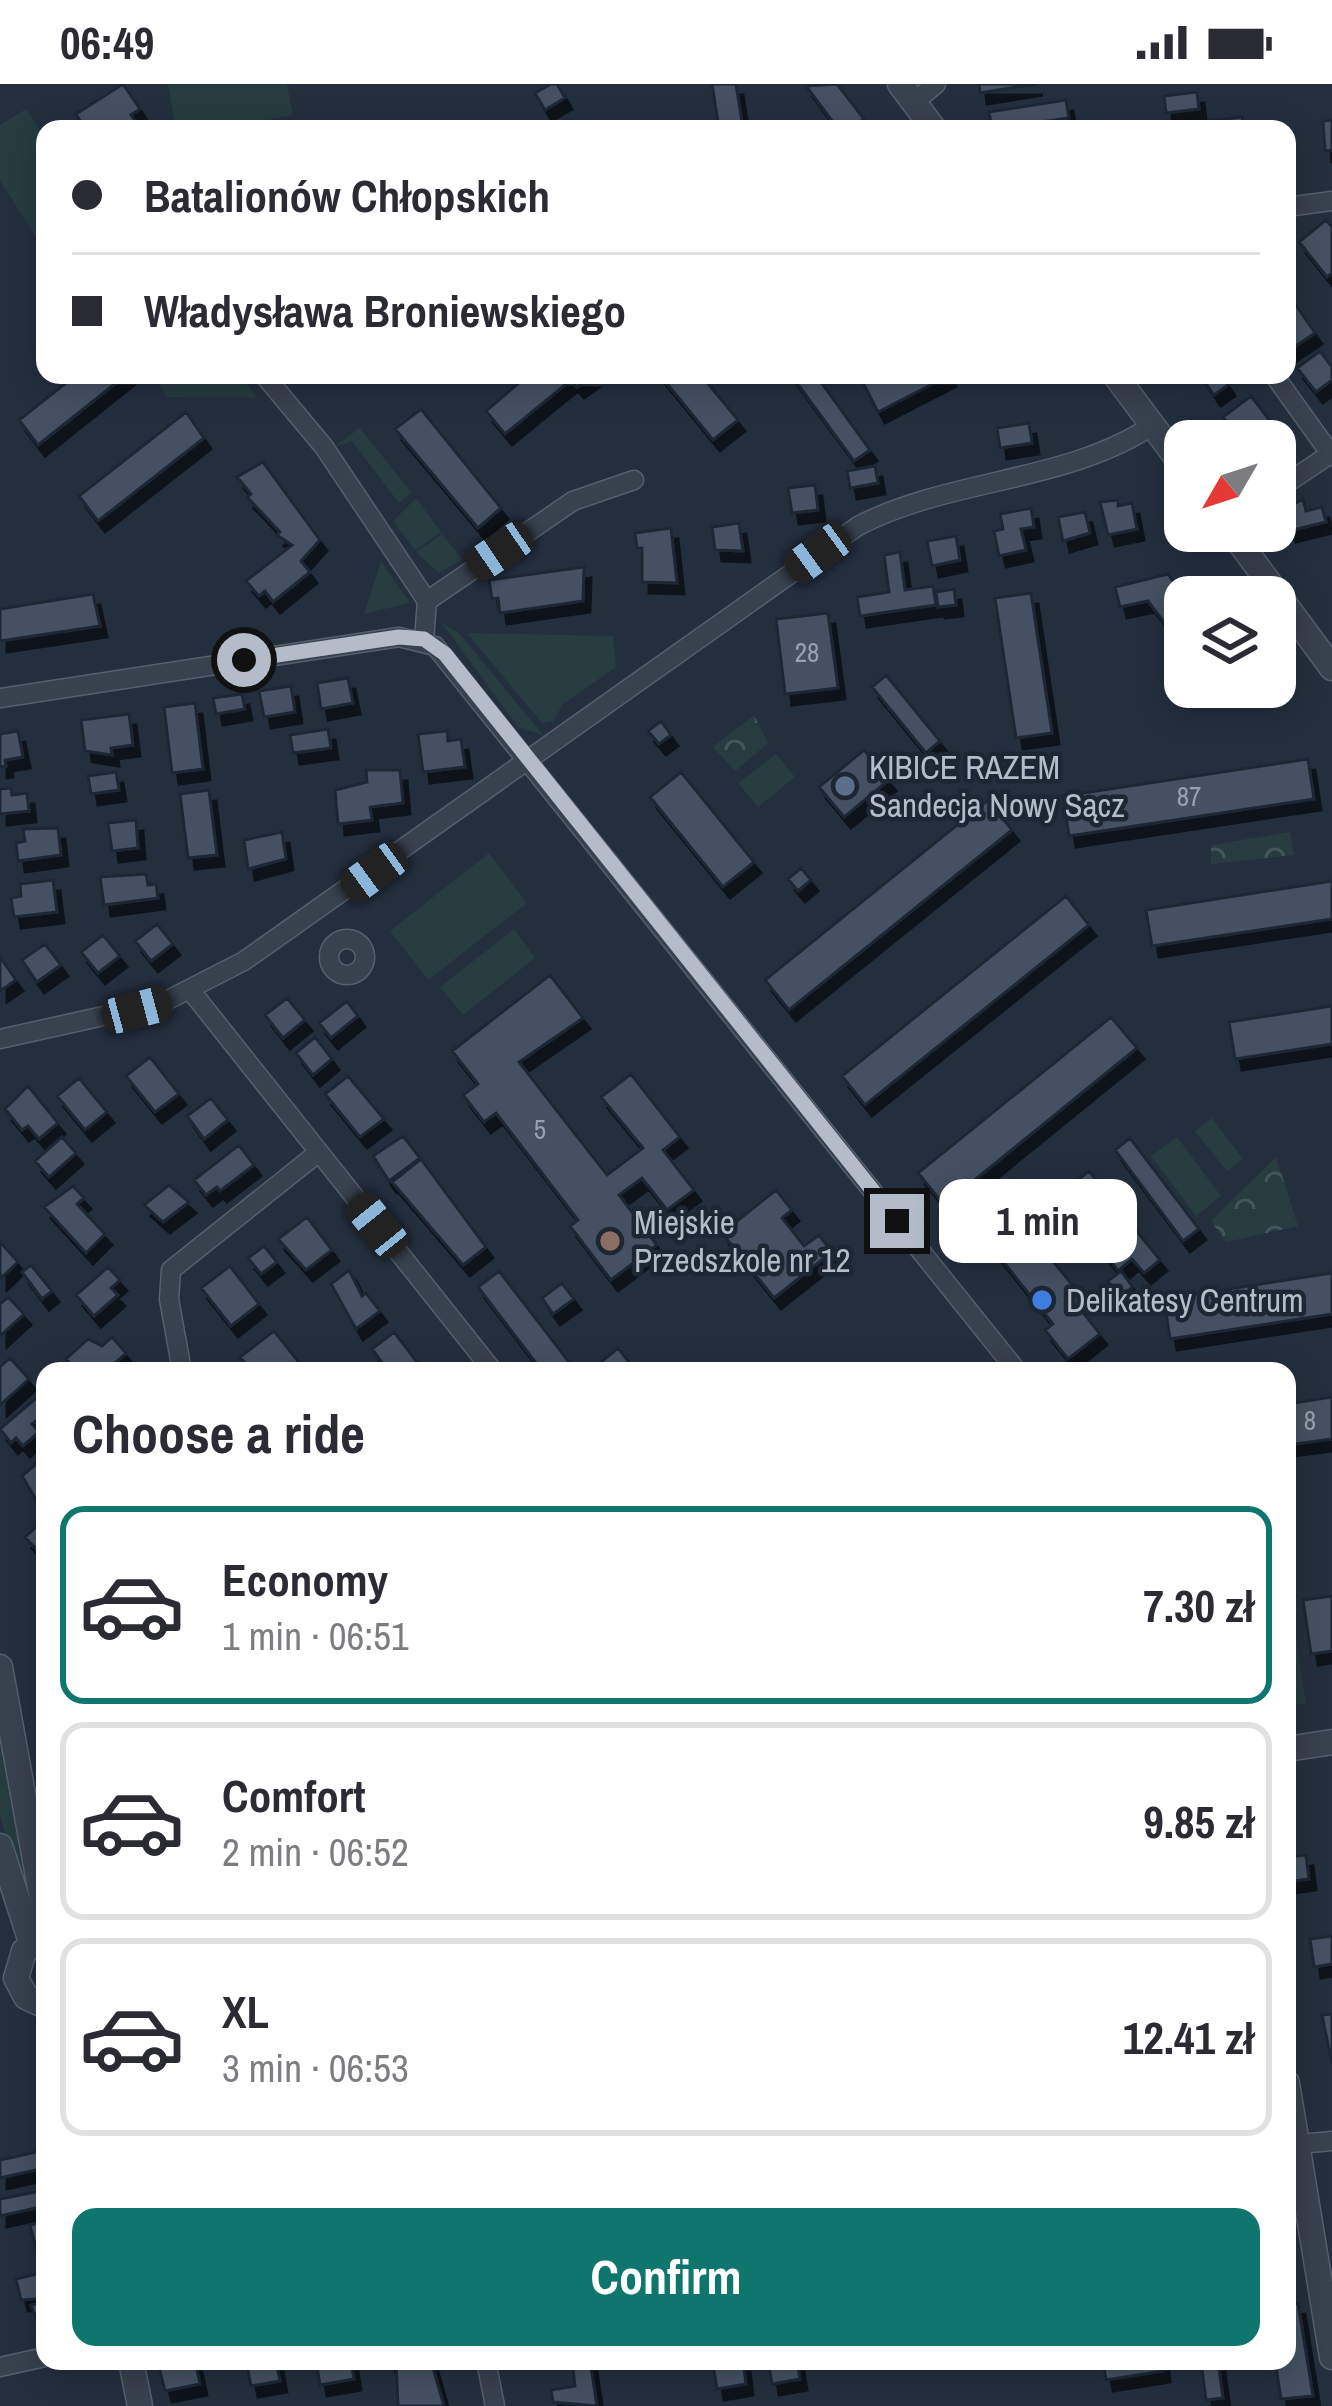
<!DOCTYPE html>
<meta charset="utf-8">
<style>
:root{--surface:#fff;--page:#f2f2f3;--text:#2b2b33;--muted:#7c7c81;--line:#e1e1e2;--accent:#0f766e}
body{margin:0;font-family:"Archivo Narrow",sans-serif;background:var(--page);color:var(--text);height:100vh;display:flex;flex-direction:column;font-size:45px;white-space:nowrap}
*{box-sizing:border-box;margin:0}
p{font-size:39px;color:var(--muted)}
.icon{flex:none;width:66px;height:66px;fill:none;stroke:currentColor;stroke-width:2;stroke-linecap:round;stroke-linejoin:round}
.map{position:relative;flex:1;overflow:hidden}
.sheet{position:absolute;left:36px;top:1278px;width:1260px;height:1008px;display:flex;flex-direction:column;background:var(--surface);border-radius:24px;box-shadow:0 6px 30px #0003}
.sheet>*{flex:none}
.hud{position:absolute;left:36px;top:36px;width:1260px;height:264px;border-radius:24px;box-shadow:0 6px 30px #0003;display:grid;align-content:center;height:264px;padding:0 36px;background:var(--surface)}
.needle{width:78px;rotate:231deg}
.tools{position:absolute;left:1164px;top:336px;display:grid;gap:24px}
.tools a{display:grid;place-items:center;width:132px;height:132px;border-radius:24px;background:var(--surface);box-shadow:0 6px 30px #0003;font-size:60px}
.end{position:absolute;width:54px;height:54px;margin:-27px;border:15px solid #b4bcc9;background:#111;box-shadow:0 0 0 6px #111}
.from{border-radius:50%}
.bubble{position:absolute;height:84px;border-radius:24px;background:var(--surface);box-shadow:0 6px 30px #0003;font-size:39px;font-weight:800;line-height:84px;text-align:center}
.car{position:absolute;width:36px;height:72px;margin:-36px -18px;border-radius:15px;box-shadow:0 0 9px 3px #0007;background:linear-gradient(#222 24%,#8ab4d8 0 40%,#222 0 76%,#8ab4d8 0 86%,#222 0)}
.hud b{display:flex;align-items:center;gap:42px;height:114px;font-size:45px}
.hud b+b{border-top:3px solid var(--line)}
.hud i{width:30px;height:30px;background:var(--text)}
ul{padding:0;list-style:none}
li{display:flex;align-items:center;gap:36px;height:198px;margin:0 24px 18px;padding:0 12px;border:6px solid var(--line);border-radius:24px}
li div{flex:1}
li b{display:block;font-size:45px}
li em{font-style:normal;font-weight:800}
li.selected{border-color:var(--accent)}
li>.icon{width:108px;height:108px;stroke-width:1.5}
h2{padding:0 36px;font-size:54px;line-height:144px}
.button{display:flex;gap:24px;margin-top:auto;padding:24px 36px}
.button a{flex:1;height:138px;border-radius:24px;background:var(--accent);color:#fff;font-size:48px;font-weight:800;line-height:138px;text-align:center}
.status{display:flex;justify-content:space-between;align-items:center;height:84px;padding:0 60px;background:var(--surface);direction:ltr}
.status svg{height:33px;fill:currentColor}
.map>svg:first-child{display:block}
</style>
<div class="status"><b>06:49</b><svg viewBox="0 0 49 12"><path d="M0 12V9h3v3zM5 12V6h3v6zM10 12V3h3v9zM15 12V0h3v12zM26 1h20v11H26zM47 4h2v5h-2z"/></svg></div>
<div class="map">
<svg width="1332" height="2322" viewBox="0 0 1332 2322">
<defs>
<pattern id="forest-crowns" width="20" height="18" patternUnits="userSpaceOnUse" patternTransform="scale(3)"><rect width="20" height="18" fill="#263c3f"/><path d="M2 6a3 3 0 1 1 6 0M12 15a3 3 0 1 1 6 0" fill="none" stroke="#435659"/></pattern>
<filter id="shadow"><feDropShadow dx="7" dy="11" stdDeviation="0" flood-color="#0009"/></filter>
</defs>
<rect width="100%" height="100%" fill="#242f3e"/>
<!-- grass -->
<path fill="#263c3f" d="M168,0h119l6,31 -71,14h-46z
M26,25l19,29v93l-9,6 -36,-56v-56z
M155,291h85l18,23 -92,-1z
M360,344l51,64 -12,11 -47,-62 -20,7z
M416,414l25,34 -26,18 -22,-29z
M442,450l20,25 -23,14 -23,-21z
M381,477l29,42 -46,11z
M442,539l17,10 84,102 -25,-8z
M467,549l146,3 3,31 -54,38 -8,16 -12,2z
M776,670l19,23 -37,30 -20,-24z
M489,769l38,50 -99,77 -38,-49z
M514,845l21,29 -72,57 -23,-28z
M1212,1034l31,41 -16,12 -32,-40z
M1177,1053l44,59 -25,20 -45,-60z
M1296,1553l10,67 -19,1v-66z
M0,1642l33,172 -9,2 -24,-85z"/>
<!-- forest -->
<path fill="url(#forest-crowns)" d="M754,631l14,28 -33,28 -22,-24z
M1290,748l4,23 -83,9v-19z
M1276,1073l22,69 -72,16 -15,-21z"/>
<!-- building -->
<path fill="#455162" stroke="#1f2835" stroke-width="3" filter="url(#shadow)" d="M123,0l17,25 -9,6 10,14h-56l-9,-15z
M551,0h6l8,14 -20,12 -10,-17z
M712,0h24l7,45h-24z
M837,0l27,35 -13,10h-13l-32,-43z
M979,0h57l-56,9z
M1197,8l2,17 -33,4 -2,-17z
M1066,16l3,18 -77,11 -3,-17z
M1242,33l2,12h-43l-1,-7z
M1332,36v30l-7,1 -2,-30z
M1326,136l6,7v46l-5,4 -28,-35z
M1291,214l24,35 -28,19v-50z
M1320,267l12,16v13l-16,12 -19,-24z
M76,291h50l-88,70 -19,-25z
M528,291l63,2 -14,10 -6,-7 -66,54 -19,-23z
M660,291h41l37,45 -25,20z
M791,291h25l54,75 -16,11z
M873,291h77l-72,37 -16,-31z
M1200,291h21l7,10 -14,10z
M1251,312l20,26 -30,19 -18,-24z
M421,325l80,99 -23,20 -83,-99z
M186,328l18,26 -106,83 -19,-25z
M1029,339l3,20 -32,5 -3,-20z
M263,378l57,78 -19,21 9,11 -37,30 -8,-11 -6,5 -13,-15 46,-36 -15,-10 3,-3 -33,-35 4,-3 -14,-17z
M875,382l3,17 -28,5 -3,-17z
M815,401l3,25 -26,3 -4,-25z
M1303,415l3,12 16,-4 4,15 -37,9 -10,-19z
M1118,416v6l14,-3 5,26 -29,6 -8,-33z
M1031,424l3,19 -13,2 5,21 -27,6 -5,-25 9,-2 -3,-15z
M1085,428l5,21 -27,8 -5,-24z
M739,439l4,28 -28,-1 -3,-23z
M671,444l6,55 -35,-1v-34h-5l-2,-15z
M956,452l4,24 -28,6 -5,-25z
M900,468l5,38 28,-4 3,19 -76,11 -3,-19 32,-5 -5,-37z
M584,483l-1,34 -83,12 -2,-15 -6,1 -3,-19z
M1168,490l17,23v20l-16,12 -21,-28 -28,6 -5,-20z
M954,505l2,16 -18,2 -2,-15z
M1031,509l21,140 -36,5 -21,-140z
M93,510l7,32 -100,15v-32z
M828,529l10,75 -53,6 -9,-75z
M886,591l54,66 -14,12 -54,-66z
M348,594l5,25 -32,6 -4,-26z
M291,602l4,26 -31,5 -5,-26z
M242,610l3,15 -29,5 -3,-16z
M195,619l8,66 -31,4 -8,-66z
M129,630l4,31 -22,3 1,7 -27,-4 -4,-31z
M661,637l10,14 -12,9 -11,-13z
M328,645l3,19 -38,5 -3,-18z
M18,647l5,26 -18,3 1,6 -6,1v-33z
M447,647l1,10 13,-2 4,28 -42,5 -5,-38z
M864,666l25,30 -45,37 -25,-30z
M1308,675l6,40 -245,37 -6,-40z
M366,686h34l3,33 -33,4 2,13 -34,4 -3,-34 32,-8z
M116,688l3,18 -28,4 -3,-18z
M681,688l73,90 -31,25 -73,-90z
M11,704l1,7 15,-2 2,18 -29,3v-25z
M209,706l8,65 -29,3 -8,-64z
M988,716l24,30 -223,180 -24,-30z
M136,736l2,28 -26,3 -4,-28z
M58,744l3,27 -43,6 -2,-18 9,-2 -2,-12z
M282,748l4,27 -38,10 -4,-29z
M801,784l10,12 -13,11 -10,-12z
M146,790l2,11 8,-1 2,14 -54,7 -4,-28z
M53,796l4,32 -43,5 -3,-19 10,-2 -1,-12z
M1332,797v38l-180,27 -6,-36z
M1066,812l23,29 -224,180 -23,-29z
M157,840l16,20 -22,17 -16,-20z
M103,851l17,21 -22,17 -17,-21z
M45,860l16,21 -24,17 -15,-22z
M0,873l16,23 -16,11z
M550,891l33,43 -64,44 88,113 36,-27 -42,-51 30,-23 49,63 -17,13 31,40 -27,20 -25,-32 -23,17 38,50 -46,35 -41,-54 8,-6 -82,-107 -12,9 -21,-27 15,-11 -26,-33z
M287,914l18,22 -22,18 -18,-23z
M347,917l11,15 -27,22 -12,-15z
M1332,922v38l-97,15 -6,-37z
M1111,933l26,31 -193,157 -26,-32z
M315,953l17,22 -19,16 -17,-22z
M150,973l29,37 -24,18 -29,-36z
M348,992l36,43 -24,18 -35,-43z
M79,994l28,34 -22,18 -28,-34z
M28,1002l30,37 -19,16 -11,-13 -6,4 -17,-21z
M211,1014l17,22 -24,19 -17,-23z
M403,1052l17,22 -31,23 -16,-25z
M62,1053l14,16 -27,24 -14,-16z
M1130,1054l69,91 -16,12 -68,-91z
M239,1061l15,20 -34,26 -3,-4 -11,8 -12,-15z
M421,1075l65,88 -23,18 -71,-83z
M1089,1087l71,89 -16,13 -12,-14 -14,12 -60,-76z
M169,1101l20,17 -26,20 -19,-17z
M73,1102l11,12 -7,6 28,30 -19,19 -42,-46z
M776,1106l16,20 -10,8 22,28 15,-11 13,17 -58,46 -52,-65z
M307,1133l25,33 -26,20 -28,-31z
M1024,1142l60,73 -7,6 23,29 -32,25 -23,-29 8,-6 -59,-74z
M1,1159l17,19 -18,17v-35z
M264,1162l13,16 -16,12 -13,-16z
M31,1181l21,26 -10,8 -20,-27z
M230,1182l29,38 -28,22 -30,-38z
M108,1183l12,13 -9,8 7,7 -24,21 -18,-21z
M349,1186l13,26 4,-3 14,18 -24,18 -25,-45z
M499,1187l77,100h-34l-64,-84z
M1121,1187l12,16 -14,10 -11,-16z
M1332,1189v41l-162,25 -6,-40z
M562,1199l12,16 -21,15 -11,-16z
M8,1213l16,17 -24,22v-32z
M274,1247l32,40h-55l-11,-14z
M394,1248l30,39h-36l-16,-22z
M112,1253l14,16 -20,18h-29l-11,-12 22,-20 14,7z
M618,1264l18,23h-28l-7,-9z
M10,1274l19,21 -29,26v-38z
M42,1309l3,21 -13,10 7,8 -16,14 -7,-8 -5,5 -11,-14z
M1332,1313v42l-45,6v-41z
M44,1373l1,37 -8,7 -15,-25z
M45,1435v38l-1,1 -19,-21z
M1332,1512v55l-21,3 -8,-54z
M1306,1771l3,24 -22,3v-25z
M1332,1852v28l-18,3 -4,-28z
M1332,1930v50l-10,-49z
M45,2066v18l-45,10v-18z
M45,2106v16l-45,10v-17z
M45,2137v30l-8,2 -7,-28z
M45,2188v17l-8,10 -16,1 -5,-21z
M45,2218v37h-1l-13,-34z
M1298,2219l15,93 -32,3 -6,-38h12v-56z
M195,2277l5,23 -35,7 -7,-28z
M246,2277h30l4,20 -29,5z
M316,2277h35l3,18 -34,6z
M387,2277h44l13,45h-46l-2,-44z
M572,2277h18l7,45 -44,-4 -2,-12 24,-4z
M743,2277l3,23 -29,5 -4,-24z
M768,2277h29l3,18 -28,5z
M1103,2277h59l1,10 -57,9z
M1218,2277l5,37 -17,2 -5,-38z"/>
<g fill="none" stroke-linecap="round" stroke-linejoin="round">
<defs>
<path id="minor" d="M914,18l22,-18
M1287,123l45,-6
M264,291l60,72 103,154 -3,38
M1274,291l58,81
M1275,407l57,-38
M427,517l146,-100 61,-21
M0,614l399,-61 36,9 582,725
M329 873a18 18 0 1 1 36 0a18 18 0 1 1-36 0Z
M191,907l302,380
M0,955l162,-36 82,-42 614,-435c92,-48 208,-43 295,-101
M182,1287l-13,-72 2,-29 148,-118
M1289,2061l43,-4
M486,2277l9,45
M0,2283l45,-10"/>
<path id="tertiary" d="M900,0l34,45
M1115,291l70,94
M1231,447l101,137
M0,1583l45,248
M1287,1665l45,-7
M0,1762l32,99
M43,1857l-19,10 -8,27 10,19 19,9
M1287,1999l45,274
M131,2277l9,45"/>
</defs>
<!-- minor casing -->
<use href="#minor" stroke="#565f6c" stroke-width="21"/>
<!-- tertiary casing -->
<use href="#tertiary" stroke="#565f6c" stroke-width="27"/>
<!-- minor -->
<use href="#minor" stroke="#38414e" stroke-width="18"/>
<!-- tertiary -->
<use href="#tertiary" stroke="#38414e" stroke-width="24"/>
</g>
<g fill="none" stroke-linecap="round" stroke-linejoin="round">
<!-- route -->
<path stroke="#b4bcc9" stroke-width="15" d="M244,576l155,-23 25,2 21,15 452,567"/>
</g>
<!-- markers -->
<circle fill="#5c6f8a" stroke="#1d2633" stroke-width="4.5" cx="845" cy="702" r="12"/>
<circle fill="#8d6e63" stroke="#1d2633" stroke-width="4.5" cx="610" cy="1157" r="12"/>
<circle fill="#3f7fe0" stroke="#1d2633" stroke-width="4.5" cx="1042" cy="1216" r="12"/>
<g text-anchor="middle" stroke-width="9" stroke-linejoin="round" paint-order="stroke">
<!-- number labels -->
<g font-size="27" fill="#98a1af">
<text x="807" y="578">28</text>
<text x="1189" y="722">87</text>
<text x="540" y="1055">5</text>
<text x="1310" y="1346">8</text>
</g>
<!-- poi labels -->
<g font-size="33" fill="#b4bcc9" stroke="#1d2633" text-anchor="start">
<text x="869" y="695">KIBICE RAZEM<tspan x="869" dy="38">Sandecja Nowy Sącz</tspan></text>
<text x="634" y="1150">Miejskie<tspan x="634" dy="38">Przedszkole nr 12</tspan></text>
<text x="1066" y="1228">Delikatesy Centrum</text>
</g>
</g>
</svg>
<div class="tools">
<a><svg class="needle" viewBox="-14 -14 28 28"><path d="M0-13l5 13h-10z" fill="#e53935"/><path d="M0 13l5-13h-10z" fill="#7c7c81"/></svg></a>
<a><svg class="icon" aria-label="layers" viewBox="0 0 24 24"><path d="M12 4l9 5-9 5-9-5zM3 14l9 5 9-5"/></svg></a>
</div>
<i class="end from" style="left:244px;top:576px"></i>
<i class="end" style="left:897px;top:1137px"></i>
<div class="bubble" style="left:939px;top:1095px;width:198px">1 min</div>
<i class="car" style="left:500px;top:467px;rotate:236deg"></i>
<i class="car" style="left:818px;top:469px;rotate:234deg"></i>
<i class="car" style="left:374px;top:788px;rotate:234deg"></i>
<i class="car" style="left:137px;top:926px;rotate:75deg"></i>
<i class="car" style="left:377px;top:1141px;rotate:321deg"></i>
<div class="hud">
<b><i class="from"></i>Batalionów Chłopskich</b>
<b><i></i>Władysława Broniewskiego</b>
</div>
<section class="sheet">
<h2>Choose a ride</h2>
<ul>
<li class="selected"><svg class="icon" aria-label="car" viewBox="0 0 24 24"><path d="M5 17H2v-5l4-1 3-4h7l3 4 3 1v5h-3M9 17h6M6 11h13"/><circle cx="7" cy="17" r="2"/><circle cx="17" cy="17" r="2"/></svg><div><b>Economy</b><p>1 min · 06:51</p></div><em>7.30 zł</em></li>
<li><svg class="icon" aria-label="car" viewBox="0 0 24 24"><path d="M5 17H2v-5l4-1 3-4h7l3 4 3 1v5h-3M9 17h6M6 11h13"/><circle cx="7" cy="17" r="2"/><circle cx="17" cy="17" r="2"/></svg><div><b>Comfort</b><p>2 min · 06:52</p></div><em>9.85 zł</em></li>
<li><svg class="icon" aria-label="car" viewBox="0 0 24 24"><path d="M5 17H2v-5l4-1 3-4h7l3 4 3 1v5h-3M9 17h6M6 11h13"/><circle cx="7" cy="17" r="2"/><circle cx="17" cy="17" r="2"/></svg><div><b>XL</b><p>3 min · 06:53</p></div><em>12.41 zł</em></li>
</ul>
<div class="button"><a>Confirm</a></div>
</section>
</div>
